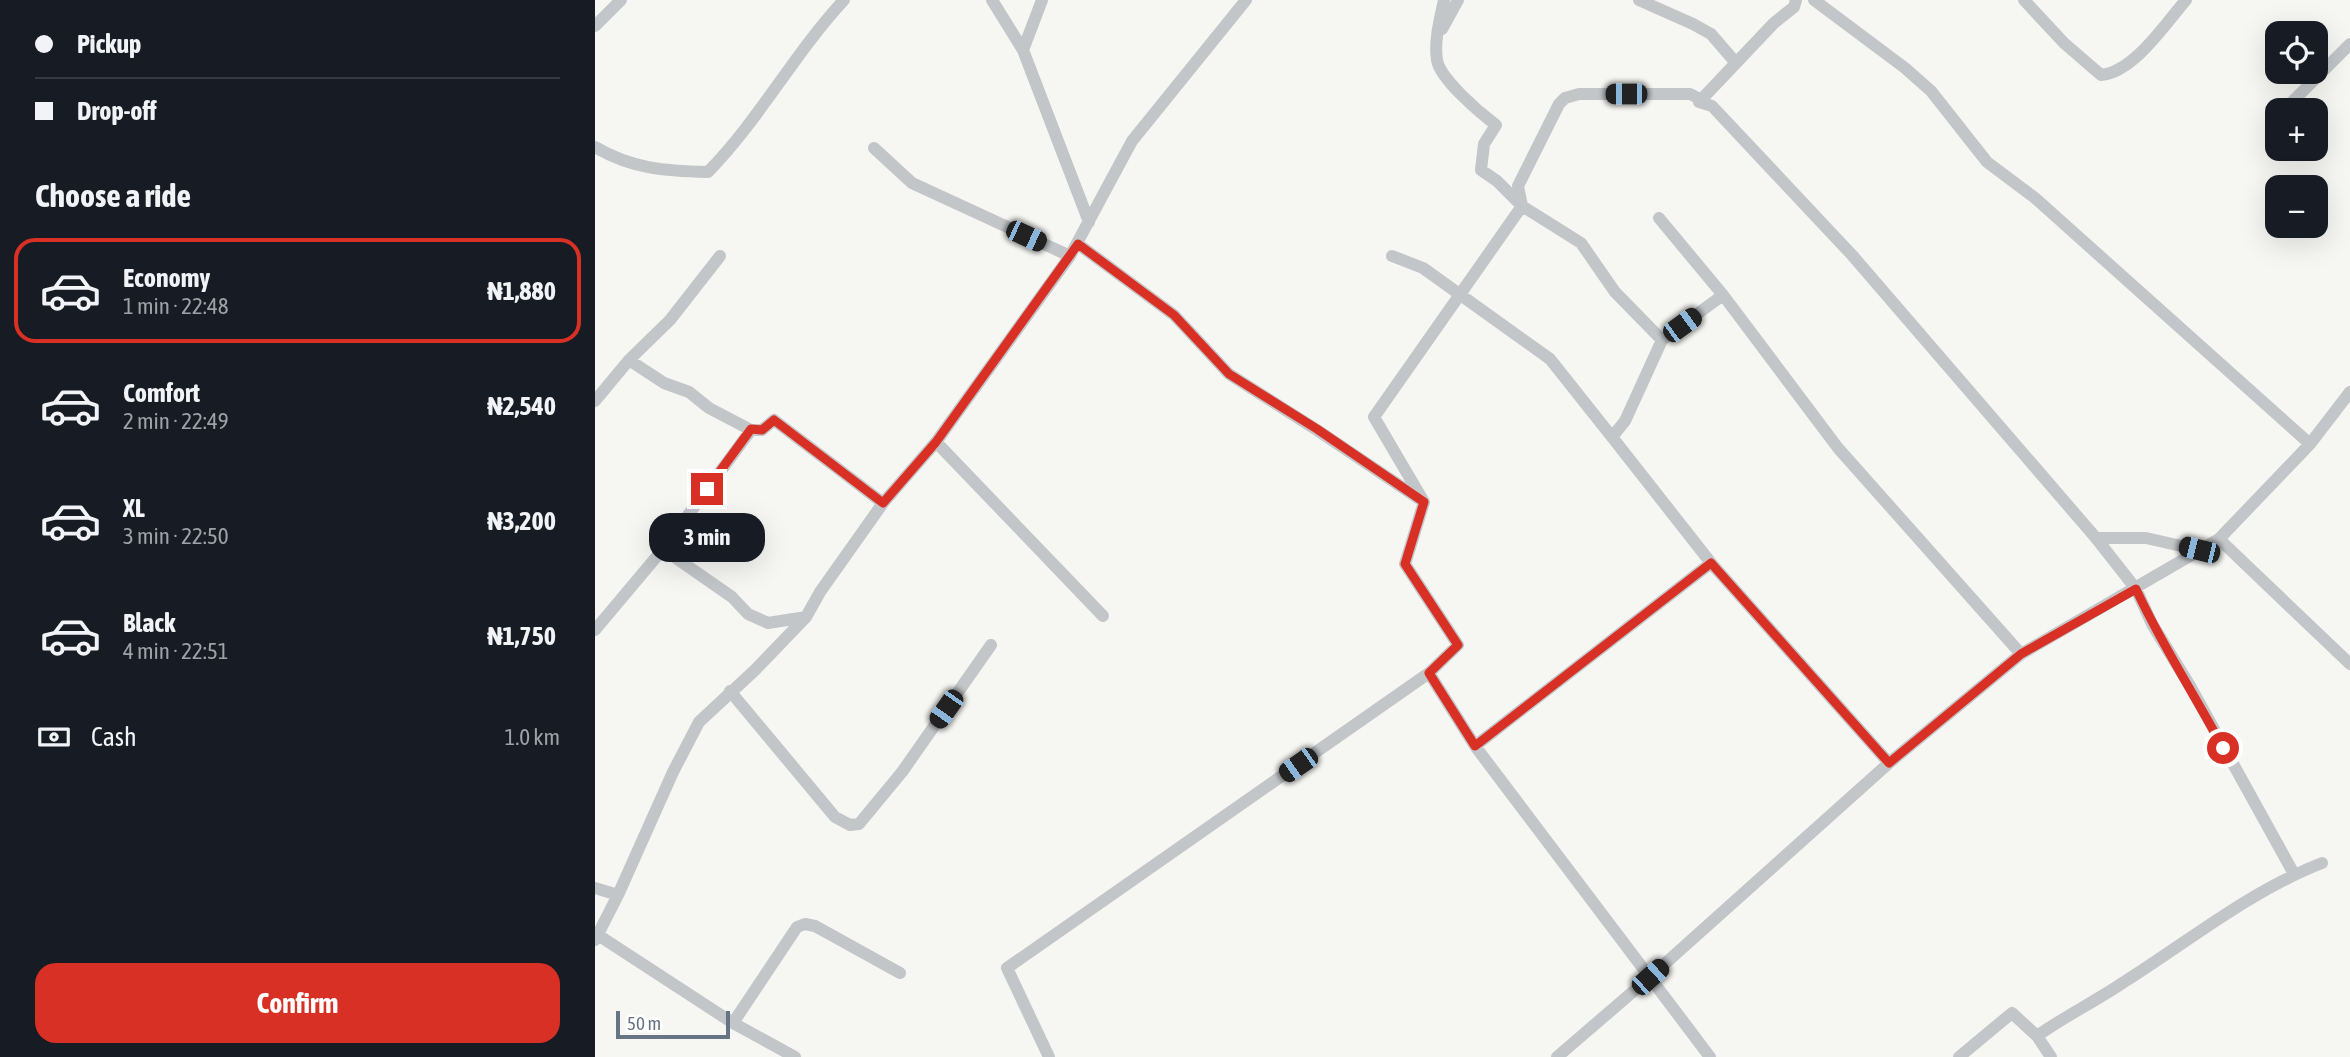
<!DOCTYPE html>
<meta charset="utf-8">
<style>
:root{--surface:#171b24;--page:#20242c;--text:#f1f3f6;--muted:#9ea1a6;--line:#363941;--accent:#d93025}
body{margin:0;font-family:"Asap Condensed",sans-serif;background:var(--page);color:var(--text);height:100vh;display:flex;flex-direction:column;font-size:26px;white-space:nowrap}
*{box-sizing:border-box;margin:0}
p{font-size:23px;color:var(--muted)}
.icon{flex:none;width:38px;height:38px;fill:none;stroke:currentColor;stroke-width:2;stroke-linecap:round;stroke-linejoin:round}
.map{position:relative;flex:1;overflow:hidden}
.drawer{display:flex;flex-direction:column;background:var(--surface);width:595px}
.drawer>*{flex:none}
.top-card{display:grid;align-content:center;height:154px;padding:0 35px;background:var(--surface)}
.controls{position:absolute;left:1670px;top:21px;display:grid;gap:14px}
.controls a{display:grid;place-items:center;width:63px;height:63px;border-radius:14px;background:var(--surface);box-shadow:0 7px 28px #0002;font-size:35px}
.scale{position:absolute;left:21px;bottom:18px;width:114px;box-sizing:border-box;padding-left:7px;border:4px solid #667583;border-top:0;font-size:19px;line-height:24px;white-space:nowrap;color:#667583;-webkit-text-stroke:5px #fff;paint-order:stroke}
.end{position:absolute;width:32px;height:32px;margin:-16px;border:9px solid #d93025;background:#fff;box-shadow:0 0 0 4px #fff}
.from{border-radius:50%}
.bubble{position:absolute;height:49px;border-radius:21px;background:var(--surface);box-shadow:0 7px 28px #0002;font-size:23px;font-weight:700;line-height:49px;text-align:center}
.car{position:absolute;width:21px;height:42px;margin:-21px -10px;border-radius:9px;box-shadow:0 0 5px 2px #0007;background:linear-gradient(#222 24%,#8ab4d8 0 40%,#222 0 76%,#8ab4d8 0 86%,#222 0)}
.top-card b{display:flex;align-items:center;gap:24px;height:66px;font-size:26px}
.top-card b+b{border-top:2px solid var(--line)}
.top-card i{width:18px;height:18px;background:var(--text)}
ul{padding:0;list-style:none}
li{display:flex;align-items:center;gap:21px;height:105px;margin:0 14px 10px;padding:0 21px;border:4px solid transparent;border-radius:21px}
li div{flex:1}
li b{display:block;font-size:26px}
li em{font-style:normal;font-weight:700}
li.selected{border-color:var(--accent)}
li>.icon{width:63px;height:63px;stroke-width:1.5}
h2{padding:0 35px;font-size:32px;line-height:84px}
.pay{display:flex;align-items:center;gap:18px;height:77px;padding:0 35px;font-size:26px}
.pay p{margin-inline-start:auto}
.button{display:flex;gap:14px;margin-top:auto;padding:14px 35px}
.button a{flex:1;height:80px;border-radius:21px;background:var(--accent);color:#fff;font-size:28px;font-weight:700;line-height:80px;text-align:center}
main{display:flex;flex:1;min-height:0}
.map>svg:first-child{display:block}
</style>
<main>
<section class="drawer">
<div class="top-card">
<b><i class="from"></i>Pickup</b>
<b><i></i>Drop-off</b>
</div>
<h2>Choose a ride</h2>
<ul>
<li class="selected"><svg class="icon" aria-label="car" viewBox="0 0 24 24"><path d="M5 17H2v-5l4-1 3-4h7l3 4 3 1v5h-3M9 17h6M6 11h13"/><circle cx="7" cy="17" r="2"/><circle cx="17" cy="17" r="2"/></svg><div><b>Economy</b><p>1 min · 22:48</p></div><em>₦1,880</em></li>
<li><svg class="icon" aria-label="car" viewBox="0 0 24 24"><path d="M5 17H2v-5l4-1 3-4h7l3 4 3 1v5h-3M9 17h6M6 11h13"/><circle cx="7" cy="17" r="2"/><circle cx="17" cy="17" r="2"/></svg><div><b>Comfort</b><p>2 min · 22:49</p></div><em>₦2,540</em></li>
<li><svg class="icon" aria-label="car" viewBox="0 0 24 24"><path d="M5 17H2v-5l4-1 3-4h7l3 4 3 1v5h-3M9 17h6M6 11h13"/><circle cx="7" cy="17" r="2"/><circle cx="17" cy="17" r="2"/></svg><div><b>XL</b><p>3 min · 22:50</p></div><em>₦3,200</em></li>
<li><svg class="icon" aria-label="car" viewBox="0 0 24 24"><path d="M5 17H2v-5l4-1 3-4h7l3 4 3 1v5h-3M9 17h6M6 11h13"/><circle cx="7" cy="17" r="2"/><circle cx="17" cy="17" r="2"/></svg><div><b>Black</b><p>4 min · 22:51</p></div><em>₦1,750</em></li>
</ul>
<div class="pay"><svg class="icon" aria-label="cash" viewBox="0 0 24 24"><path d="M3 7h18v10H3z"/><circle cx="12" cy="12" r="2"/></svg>Cash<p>1.0 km</p></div>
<div class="button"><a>Confirm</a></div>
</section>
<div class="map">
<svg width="1755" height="1057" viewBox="0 0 1755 1057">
<rect width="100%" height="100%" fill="#f6f6f3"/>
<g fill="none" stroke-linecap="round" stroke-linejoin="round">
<!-- minor -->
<path stroke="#c2c6c9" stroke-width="12" d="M397,0l31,50 66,172
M849,0c-4,19 -10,40 -7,60 3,19 43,53 59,65l-12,19 -3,26 16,11 25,25 59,37 34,49 47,48
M1044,0l54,24 18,10 25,29
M1219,0l91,68 26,23 56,71 48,36 275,246
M1429,0l40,43 37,32c33,-3 64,-51 85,-75
M0,26l26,-26
M847,29l16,-29
M428,50l19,-50
M1104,102l75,-79 20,-16 2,-7
M1689,110l66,-66
M1681,118l1,-1
M0,147c37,22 71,24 113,25 51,-52 86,-118 136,-172
M279,148l38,35 158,73
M1064,218l64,77
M797,256l31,12 127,91 62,78
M34,360l35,23 25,9 20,16 42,22h11l12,-10 109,83
M0,401l34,-41 41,-40 50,-64
M341,442l167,174
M829,502l-50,-85 148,-211 -4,-20 41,-82 6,-6 14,-4h111l10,5 -1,3 13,4 140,149 244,283 40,51 16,35 38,62 104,188
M1501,538h50l53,12
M1624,539l131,125
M68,549l69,48 16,17 20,9 38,-6
M0,630l68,-81 88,-119
M834,673l46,73 235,311
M135,691l105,126 15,8 9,-1 43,-52 89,-127
M880,746l236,-183
M1294,763l-178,-200 -99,-126 13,-16 37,-81 61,-45 115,153 183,206
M0,888l23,7
M3,935l135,88 62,34
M0,940l23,-45 55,-123 26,-50 56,-52 51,-53 14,-25 63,-89 53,-61 134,-186 62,-115 114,-141
M138,1023l64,-96 8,-3 10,2 85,47
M1442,1036c28,-20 59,-35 87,-54 65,-41 126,-91 198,-119
M454,1057l-42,-89 422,-295 29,-28 -53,-81 19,-62 -107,-72 -88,-56 -55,-59 -96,-71
M962,1057l93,-80 239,-214 132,-109 198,-115 91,-95 40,-52
M1364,1057l53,-44 25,23 14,21"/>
</g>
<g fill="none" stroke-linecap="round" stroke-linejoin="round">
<!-- route -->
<path stroke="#d93025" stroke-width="9" d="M112,489l44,-60 11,1 12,-10 109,83 53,-61 142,-198 96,71 55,59 88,55 107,73 -19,62 53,81 -29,28 46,73 236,-183 178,200 132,-109 115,-65c25,55 59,106 87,159"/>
</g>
</svg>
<div class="controls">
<a><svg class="icon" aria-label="locate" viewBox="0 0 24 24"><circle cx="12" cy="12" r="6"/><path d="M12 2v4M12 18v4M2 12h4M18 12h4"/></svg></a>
<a>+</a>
<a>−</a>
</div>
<div class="scale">50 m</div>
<i class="end from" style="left:1628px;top:748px"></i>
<i class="end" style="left:112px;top:489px"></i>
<div class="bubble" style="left:54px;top:513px;width:116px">3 min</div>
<i class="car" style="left:1031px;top:94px;rotate:270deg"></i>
<i class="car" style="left:431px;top:236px;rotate:115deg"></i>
<i class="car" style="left:1087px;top:325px;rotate:54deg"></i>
<i class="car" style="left:1604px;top:550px;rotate:284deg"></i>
<i class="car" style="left:351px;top:709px;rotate:215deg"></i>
<i class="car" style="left:703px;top:765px;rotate:235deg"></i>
<i class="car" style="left:1055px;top:977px;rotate:48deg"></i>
</div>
</main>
